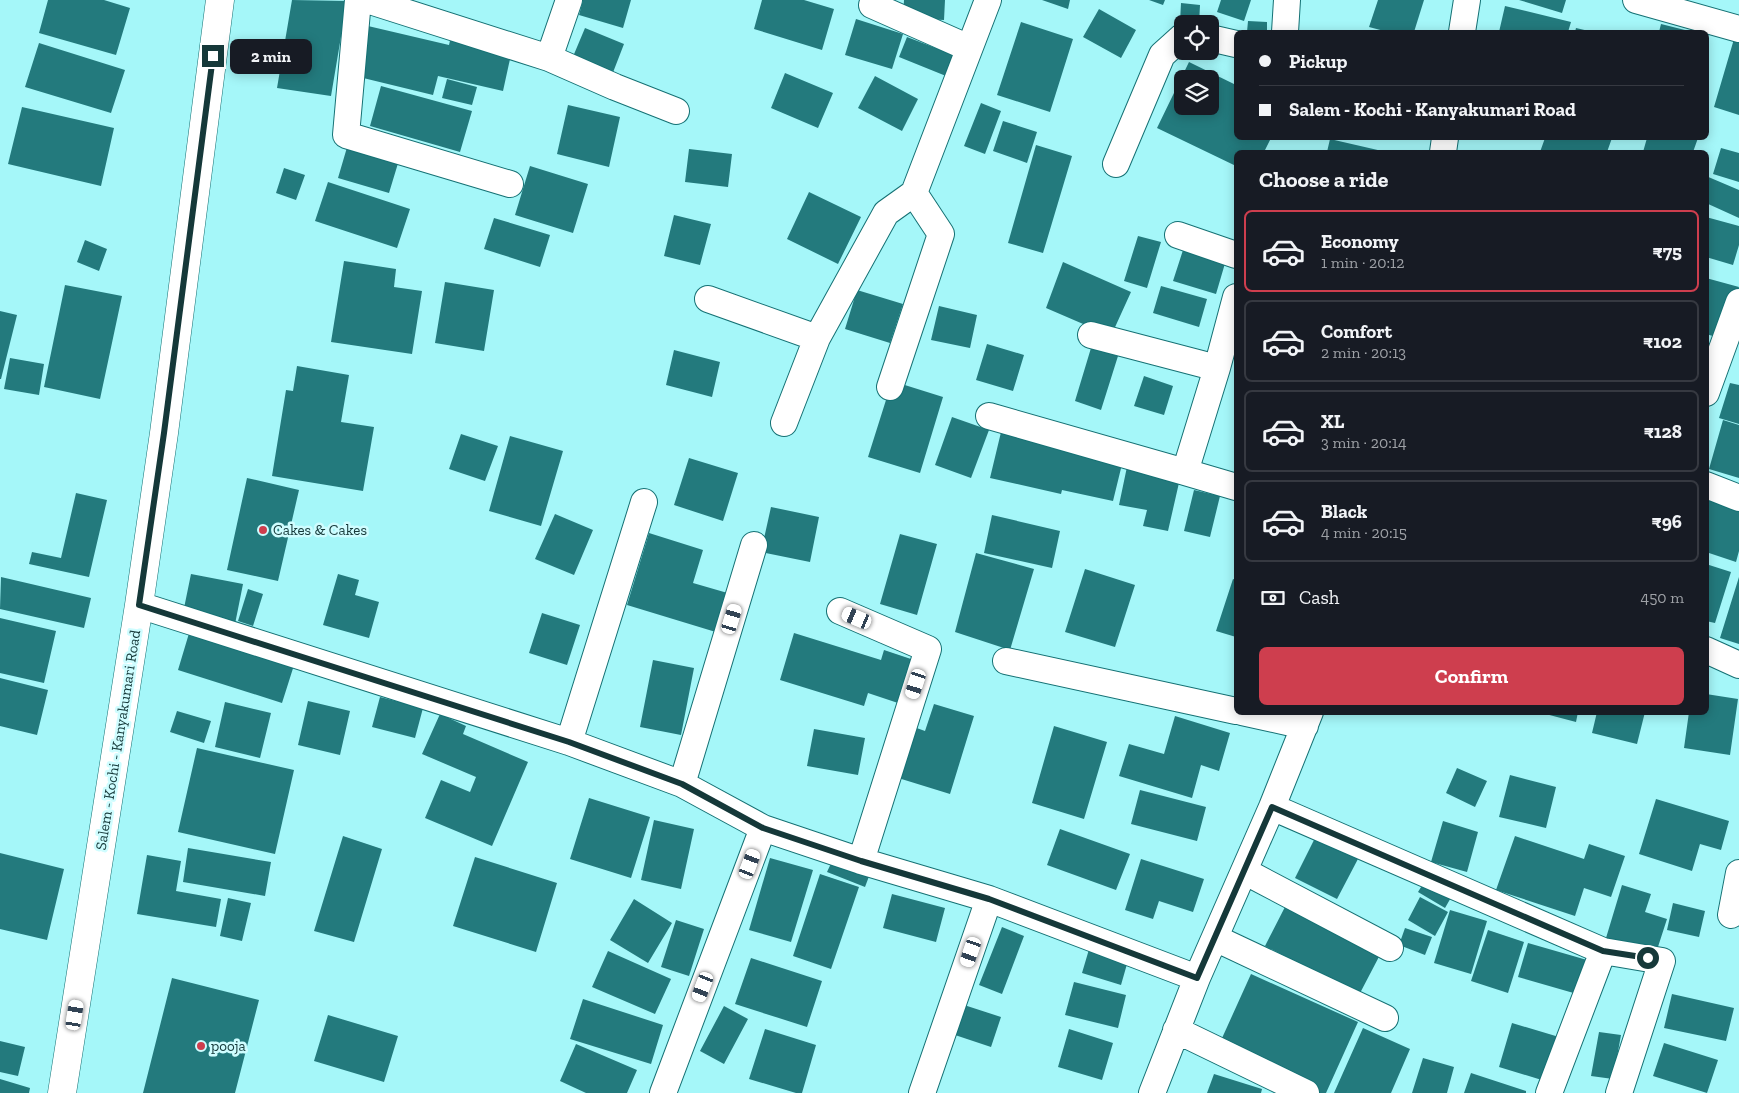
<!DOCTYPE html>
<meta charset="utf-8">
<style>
:root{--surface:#171b24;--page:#242831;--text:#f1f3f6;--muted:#9ea1a6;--line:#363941;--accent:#ce3e4e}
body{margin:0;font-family:"Zilla Slab",serif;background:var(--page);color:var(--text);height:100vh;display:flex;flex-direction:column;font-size:19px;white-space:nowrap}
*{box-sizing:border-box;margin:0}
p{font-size:16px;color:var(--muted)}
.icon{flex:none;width:28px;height:28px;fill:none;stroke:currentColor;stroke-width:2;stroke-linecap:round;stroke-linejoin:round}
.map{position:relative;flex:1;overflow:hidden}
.details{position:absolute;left:1234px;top:150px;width:475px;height:565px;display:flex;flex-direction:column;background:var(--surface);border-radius:8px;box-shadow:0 2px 12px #0003}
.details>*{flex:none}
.top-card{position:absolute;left:1234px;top:30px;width:475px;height:110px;border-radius:8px;box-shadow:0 2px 12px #0003;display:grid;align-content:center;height:110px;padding:0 25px;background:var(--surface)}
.buttons{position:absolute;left:1174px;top:15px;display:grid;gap:10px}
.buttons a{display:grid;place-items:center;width:45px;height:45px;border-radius:8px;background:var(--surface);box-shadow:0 2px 12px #0003;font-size:25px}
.end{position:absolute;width:22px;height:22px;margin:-11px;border:6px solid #153839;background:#fff;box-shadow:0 0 0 2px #fff}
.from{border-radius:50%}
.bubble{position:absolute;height:35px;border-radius:8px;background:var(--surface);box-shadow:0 2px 12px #0003;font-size:16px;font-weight:700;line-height:35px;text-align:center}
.car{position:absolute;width:15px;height:30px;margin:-15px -8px;border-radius:6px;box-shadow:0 0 4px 1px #0007;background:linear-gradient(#fff 24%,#345 0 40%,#fff 0 76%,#345 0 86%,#fff 0)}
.top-card b{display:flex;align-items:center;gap:18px;height:48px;font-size:19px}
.top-card b+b{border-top:1px solid var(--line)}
.top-card i{width:12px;height:12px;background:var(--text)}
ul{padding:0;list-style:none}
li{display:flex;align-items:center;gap:15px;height:82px;margin:0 10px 8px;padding:0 15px;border:2px solid var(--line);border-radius:8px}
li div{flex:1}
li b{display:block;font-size:19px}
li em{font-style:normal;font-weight:700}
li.current{border-color:var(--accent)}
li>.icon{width:45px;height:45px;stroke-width:1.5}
h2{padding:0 25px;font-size:22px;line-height:60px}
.pay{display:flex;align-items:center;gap:12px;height:55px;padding:0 25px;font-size:19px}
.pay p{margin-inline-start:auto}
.action{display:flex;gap:10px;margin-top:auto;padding:10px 25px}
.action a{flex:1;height:58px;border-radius:8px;background:var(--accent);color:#fff;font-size:20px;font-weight:700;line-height:58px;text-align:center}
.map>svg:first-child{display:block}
</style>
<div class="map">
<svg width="1739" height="1093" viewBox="0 0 1739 1093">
<rect width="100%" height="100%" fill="#a5f7f9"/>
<!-- building -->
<path fill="#237a7d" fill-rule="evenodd" d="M48,0h56l26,8 -14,47 -77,-22z
M292,0l55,1 -16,95 -54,-8z
M583,0h48l-8,28 -44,-13z
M762,0h42l30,9 -12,41 -68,-21z
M904,0h41l-1,20 -41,-2z
M1042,0h28l-2,9z
M1149,0h16l-2,5z
M1221,0h30l-7,21 -27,-9z
M1378,0h46l-10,32h-26l-19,-5z
M1519,0h47l-4,13z
M1181,3l19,2 -1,19 -19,-1z
M1505,6l66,16 -3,10h-69z
M1099,9l37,21 -15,28 -38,-21z
M856,19l47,15 -11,35 -47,-14z
M1248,21l19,1v10h-20z
M1021,22l52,17 -23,73 -53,-17z
M1661,24l32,8h-34z
M368,26l81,19 2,-9 61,14 -9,41 -65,-15 -5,19 -78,-19z
M585,28l39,16 -12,31 -40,-16z
M1576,28l17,4h-18z
M907,37l47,18 -8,21 -47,-19z
M1734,39l5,1v75l-25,-8z
M39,43l86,27 -14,43 -86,-26z
M1189,62l47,23v53h35l-7,14h-28v14l-79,-38zM1182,79h28v27h-28z
M785,73l48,20 -15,35 -47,-20z
M875,76l43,23 -16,32 -44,-23z
M447,79l30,8 -5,18 -30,-7z
M381,86l91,25 -12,41 -90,-26z
M981,103l20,8 -16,43 -21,-8z
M568,105l52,12 -11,50 -52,-13z
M22,107l92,21 -13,58 -93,-22z
M1003,121l34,11 -10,31 -34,-12z
M1545,138h67l-5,14h-67z
M1647,138h51l-5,14h-50z
M1330,139l52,12v1h-55z
M348,144l51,16 -10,33 -51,-15z
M1036,145l36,11 -29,97 -35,-10z
M1721,148l18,5v29l-26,-8z
M689,149l43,5 -4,33 -43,-5z
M530,166l58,18 -15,49 -58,-18z
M284,168l21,7 -9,25 -20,-7z
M1706,176l33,14v28l-33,-15z
M328,182l82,27 -13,39 -82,-27z
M809,192l52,25 -23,47 -51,-25z
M674,215l37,9 -11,41 -36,-9z
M1706,217l33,9v19l-6,20 -27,-8z
M494,218l56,17 -10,32 -56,-18z
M1138,236l23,6 -14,46 -23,-7z
M85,240l22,9 -8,22 -22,-9z
M1184,247l42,13 -10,34 -43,-13z
M344,261l52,8 -2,18 28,4 -10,63 -81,-12z
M1063,262l68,30 -20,44 -65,-28z
M1706,278l33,9 -16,52 -17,-5z
M445,282l49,8 -10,61 -49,-8z
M65,285l57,11 -22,103 -56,-12z
M1161,286l46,13 -8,28 -46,-14z
M857,290l46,14 -13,39 -45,-14z
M939,306l38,9 -7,33 -39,-8z
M0,311l17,4 -16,64h-1z
M987,344l37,11 -11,36 -37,-11z
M1091,348l27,8 -17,54 -26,-9z
M674,350l46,12 -8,35 -46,-12z
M10,358l34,6 -5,31 -35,-6z
M297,366l52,9 -8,47 33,5 -11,64 -91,-15 14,-86 7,1z
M1144,376l29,10 -9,29 -30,-9z
M892,381l51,16 -23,76 -52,-16z
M1730,383l9,2v39l-20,-6z
M952,417l37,13 -18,48 -36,-13z
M1723,420l16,5v53l-30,-9z
M1002,428l122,28 -11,45 -51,-11 -1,4 -71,-16z
M461,434l37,12 -13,35 -36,-12z
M510,436l53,15 -22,75 -52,-15z
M689,458l49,15 -15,48 -49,-16z
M1128,462l53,12 -13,57 -25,-5 4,-16 -28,-5z
M247,478l52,12 -21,91 -51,-11z
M1194,490l26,6 -10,41 -26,-6z
M76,493l31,7 -18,77 -60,-13 3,-12 29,6z
M1706,498l33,10v43l-3,11 -30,-10z
M771,507l48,10 -9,45 -49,-10z
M555,514l38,16 -19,45 -39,-16z
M992,515l68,16 -8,37 -68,-15z
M649,533l54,17 -10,33 38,11 -12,39 -92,-28z
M900,534l37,10 -20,71 -37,-11z
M976,553l58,16 -24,81 -55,-18z
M1706,564l25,8 -16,51 -9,-2z
M1085,569l50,16 -20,62 -50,-15z
M191,574l52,10 -8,40 -52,-11z
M338,574l21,6 -4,15 24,7 -10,36 -46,-13z
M1,577l90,21 -7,30 -84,-19z
M1739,577v67l-19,-6z
M1233,579l3,1v57l-20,-6z
M248,589l15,5 -10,32 -15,-5z
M542,613l38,12 -13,40 -38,-12z
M0,618l56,13 -12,52 -44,-10z
M190,630l105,32 -13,41 -104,-33z
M794,633l87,27 3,-10 30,10 -13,44 -33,-11 -4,13 -84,-26z
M653,660l41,8 -13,67 -41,-8z
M0,678l48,12 -11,45 -37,-9z
M1706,694l32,5 -8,56 -46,-7 5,-36h17z
M380,697l43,11 -8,30 -43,-11z
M308,701l42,10 -10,44 -42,-10z
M225,702l46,11 -11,45 -45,-11z
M934,704l40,12 -24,78 -55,-17 16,-51 14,5z
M177,711l34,10 -7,22 -34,-11z
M1538,712h40l-2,10z
M1597,712h48l-8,32 -45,-11z
M440,714l26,12 -3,8 65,28 -36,84 -67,-28 16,-38 29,12 6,-15 -54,-23z
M1175,716l55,17 -11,38 -18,-6 -9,33 -73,-22 10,-32 35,10z
M1054,726l53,16 -23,77 -52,-16z
M814,729l51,9 -7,37 -51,-9z
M197,748l97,22 -19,84 -97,-22z
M1457,768l30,13 -12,26 -29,-14z
M1510,775l46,12 -10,41 -47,-11z
M1140,790l66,17 -9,34 -66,-17z
M589,798l61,19 -19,61 -61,-19z
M1656,799l73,22 -8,29 -21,-6 -8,27 -53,-17z
M654,820l40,9 -13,60 -40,-9z
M1443,821l35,11 -11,40 -36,-10z
M1060,829l70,25 -14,36 -69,-25z
M1317,834l42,23 -22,42 -42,-21z
M343,836l39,13 -28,93 -40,-11z
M1515,836l69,23 5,-15 36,12 -14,41 -27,-9 -9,28 -79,-26z
M188,848l83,14 -6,34 -82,-14z
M0,853l64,16 -17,71 -47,-11z
M147,855l34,6 -5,30 45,8 -5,28 -79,-13z
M475,857l82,26 -21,69 -83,-26z
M834,857l37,14 -6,16 -38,-15z
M770,858l43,12 -22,72 -42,-12z
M1141,859l63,20 -11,33 -34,-11 -6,18 -28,-9z
M820,874l39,13 -28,82 -38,-13z
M1426,879l27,15 -8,14 -27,-16z
M1622,885l29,9 -6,18 22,7 -11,34 -50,-15z
M892,894l53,14 -9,34 -53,-14z
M1420,897l28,15 -13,24 -27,-16z
M228,898l23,5 -9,38 -22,-5z
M634,899l38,24 -24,40 -38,-23z
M1287,903l95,48 -23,44 -94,-49z
M1673,903l32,8 -6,26 -32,-7z
M1450,910l37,11 -16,53 -37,-11z
M676,920l28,9 -15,47 -28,-9z
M1002,927l22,9 -22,58 -23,-9z
M1405,928l27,9 -7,18 -26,-10z
M1488,930l36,12 -16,51 -37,-12z
M1528,943l59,17 -10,34 -59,-17z
M1090,946l39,11 -8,28 -39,-12z
M608,951l63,28 -16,35 -63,-27z
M751,958l71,23 -15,46 -72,-23z
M1251,974l107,48 -32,71h-8l-100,-46z
M172,978l87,22 -24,93h-92z
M1074,982l52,13 -8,33 -53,-13z
M1672,994l62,14 -8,33 -62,-13z
M583,999l80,26 -12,39 -81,-25z
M961,1004l40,13 -10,30 -39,-13z
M724,1006l24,13 -24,45 -24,-13z
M328,1015l70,21 -14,46 -70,-21z
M1512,1023l47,14 -14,44 -46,-14z
M1363,1028l47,21 -19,44h-57z
M765,1029l51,16 -14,48h-6l-47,-14z
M1069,1029l44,14 -11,37 -44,-13z
M1599,1032l22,3 -8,44 -22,-3z
M0,1041l25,6 -7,29 -18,-4z
M1664,1043l54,17 -11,33 -54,-17z
M576,1044l61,26 -10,23h-41l-26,-12z
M1423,1058l31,9 -7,26h-35z
M1471,1073l55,18v2h-62z
M1214,1074l48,15 -1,4h-54z
M0,1079l30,9 -1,5h-29z"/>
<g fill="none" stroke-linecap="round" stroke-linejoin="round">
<defs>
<path id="street" d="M358,0l-12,135 164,49
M367,0l182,58 66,29 61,24
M1636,0l103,29
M872,5l97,43
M1285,32l2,-32
M1462,32l5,-32
M1210,38l26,6
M549,58l20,-58
M1443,152l2,-14
M1116,164l46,-109 20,-18
M1178,235l58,20
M1236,297l-19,71 -32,104 51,15
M708,299l109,39
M1091,335l126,33
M890,387l51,-153 -27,-41
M1706,393l33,-91
M989,416l196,56
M784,423l33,-85 69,-125 28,-20 74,-193
M1706,485l33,13
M139,605l430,137 113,42 81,44 98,33 128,38 208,79
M840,611l88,38 -67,212
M1706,650l33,15
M1006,661l230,50
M1242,712l63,14
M569,742l75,-240
M682,784l72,-239
M1272,807l331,144 59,10 -43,132
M1244,871l146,77
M1731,915l8,-42
M1215,938l170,80
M1176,1030l130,63
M663,1093l100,-265
M922,1093l67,-194
M1152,1093l45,-115 75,-171 38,-95
M1549,1093l54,-142"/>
<path id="primary" d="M62,1093l77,-488 25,-172 56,-433"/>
</defs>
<!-- street casing -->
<use href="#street" stroke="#157174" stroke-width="28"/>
<!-- primary casing -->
<use href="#primary" stroke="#157174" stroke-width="29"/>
<!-- street -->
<use href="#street" stroke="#fff" stroke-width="26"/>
<!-- primary -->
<use href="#primary" stroke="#fff" stroke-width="28"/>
</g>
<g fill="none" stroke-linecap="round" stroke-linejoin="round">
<!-- route -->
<path stroke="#153839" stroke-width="6" d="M213,56l-49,377 -25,172 430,137 113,42 81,44 98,33 128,38 208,79 75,-171 331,144 45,7"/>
</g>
<!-- markers -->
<g fill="#ce3e4e" stroke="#cffdff" stroke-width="2">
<circle cx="263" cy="530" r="5"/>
<circle cx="201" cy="1046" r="5"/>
</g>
<g text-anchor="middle" stroke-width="5" stroke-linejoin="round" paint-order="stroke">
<!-- poi labels -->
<g font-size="15" fill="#153839" stroke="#cffdff" text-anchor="start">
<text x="273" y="535">Cakes &amp; Cakes</text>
<text x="211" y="1051">pooja</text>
</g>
<!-- street labels -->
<g font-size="15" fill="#153839" stroke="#cffdff">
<text transform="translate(118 740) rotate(-81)" y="5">Salem - Kochi - Kanyakumari Road</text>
</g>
</g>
</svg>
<div class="buttons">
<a><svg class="icon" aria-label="locate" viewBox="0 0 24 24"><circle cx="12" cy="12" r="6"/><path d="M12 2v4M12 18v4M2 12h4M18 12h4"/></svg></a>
<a><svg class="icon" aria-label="layers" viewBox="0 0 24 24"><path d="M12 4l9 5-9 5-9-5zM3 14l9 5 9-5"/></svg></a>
</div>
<i class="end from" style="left:1648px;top:958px"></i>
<i class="end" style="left:213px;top:56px"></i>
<div class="bubble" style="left:230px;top:39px;width:82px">2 min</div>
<i class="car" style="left:857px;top:618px;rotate:293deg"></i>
<i class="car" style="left:732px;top:619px;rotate:17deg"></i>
<i class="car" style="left:916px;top:684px;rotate:198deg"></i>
<i class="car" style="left:750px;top:864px;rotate:21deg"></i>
<i class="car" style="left:971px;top:952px;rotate:199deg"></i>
<i class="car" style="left:703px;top:987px;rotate:201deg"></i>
<i class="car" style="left:75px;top:1015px;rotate:9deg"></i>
<div class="top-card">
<b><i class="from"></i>Pickup</b>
<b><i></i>Salem - Kochi - Kanyakumari Road</b>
</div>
<section class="details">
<h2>Choose a ride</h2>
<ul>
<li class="current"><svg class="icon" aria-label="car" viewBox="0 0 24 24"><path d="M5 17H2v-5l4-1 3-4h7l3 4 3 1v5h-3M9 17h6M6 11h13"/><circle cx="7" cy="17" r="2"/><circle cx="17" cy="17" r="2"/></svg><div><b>Economy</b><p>1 min · 20:12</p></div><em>₹75</em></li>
<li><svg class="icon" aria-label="car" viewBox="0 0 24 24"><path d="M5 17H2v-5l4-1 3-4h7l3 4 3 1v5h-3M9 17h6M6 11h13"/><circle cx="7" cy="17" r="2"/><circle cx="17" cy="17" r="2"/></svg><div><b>Comfort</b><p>2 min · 20:13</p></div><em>₹102</em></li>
<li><svg class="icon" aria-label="car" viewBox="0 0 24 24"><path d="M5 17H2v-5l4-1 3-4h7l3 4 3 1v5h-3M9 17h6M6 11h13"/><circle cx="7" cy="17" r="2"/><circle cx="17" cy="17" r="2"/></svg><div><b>XL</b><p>3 min · 20:14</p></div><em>₹128</em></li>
<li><svg class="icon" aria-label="car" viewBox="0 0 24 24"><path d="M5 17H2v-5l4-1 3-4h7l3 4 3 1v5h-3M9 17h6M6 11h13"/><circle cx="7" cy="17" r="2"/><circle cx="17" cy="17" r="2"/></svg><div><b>Black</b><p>4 min · 20:15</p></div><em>₹96</em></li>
</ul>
<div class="pay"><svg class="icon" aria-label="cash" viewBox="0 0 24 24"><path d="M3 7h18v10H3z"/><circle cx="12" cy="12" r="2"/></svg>Cash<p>450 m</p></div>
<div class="action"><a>Confirm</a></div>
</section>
</div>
